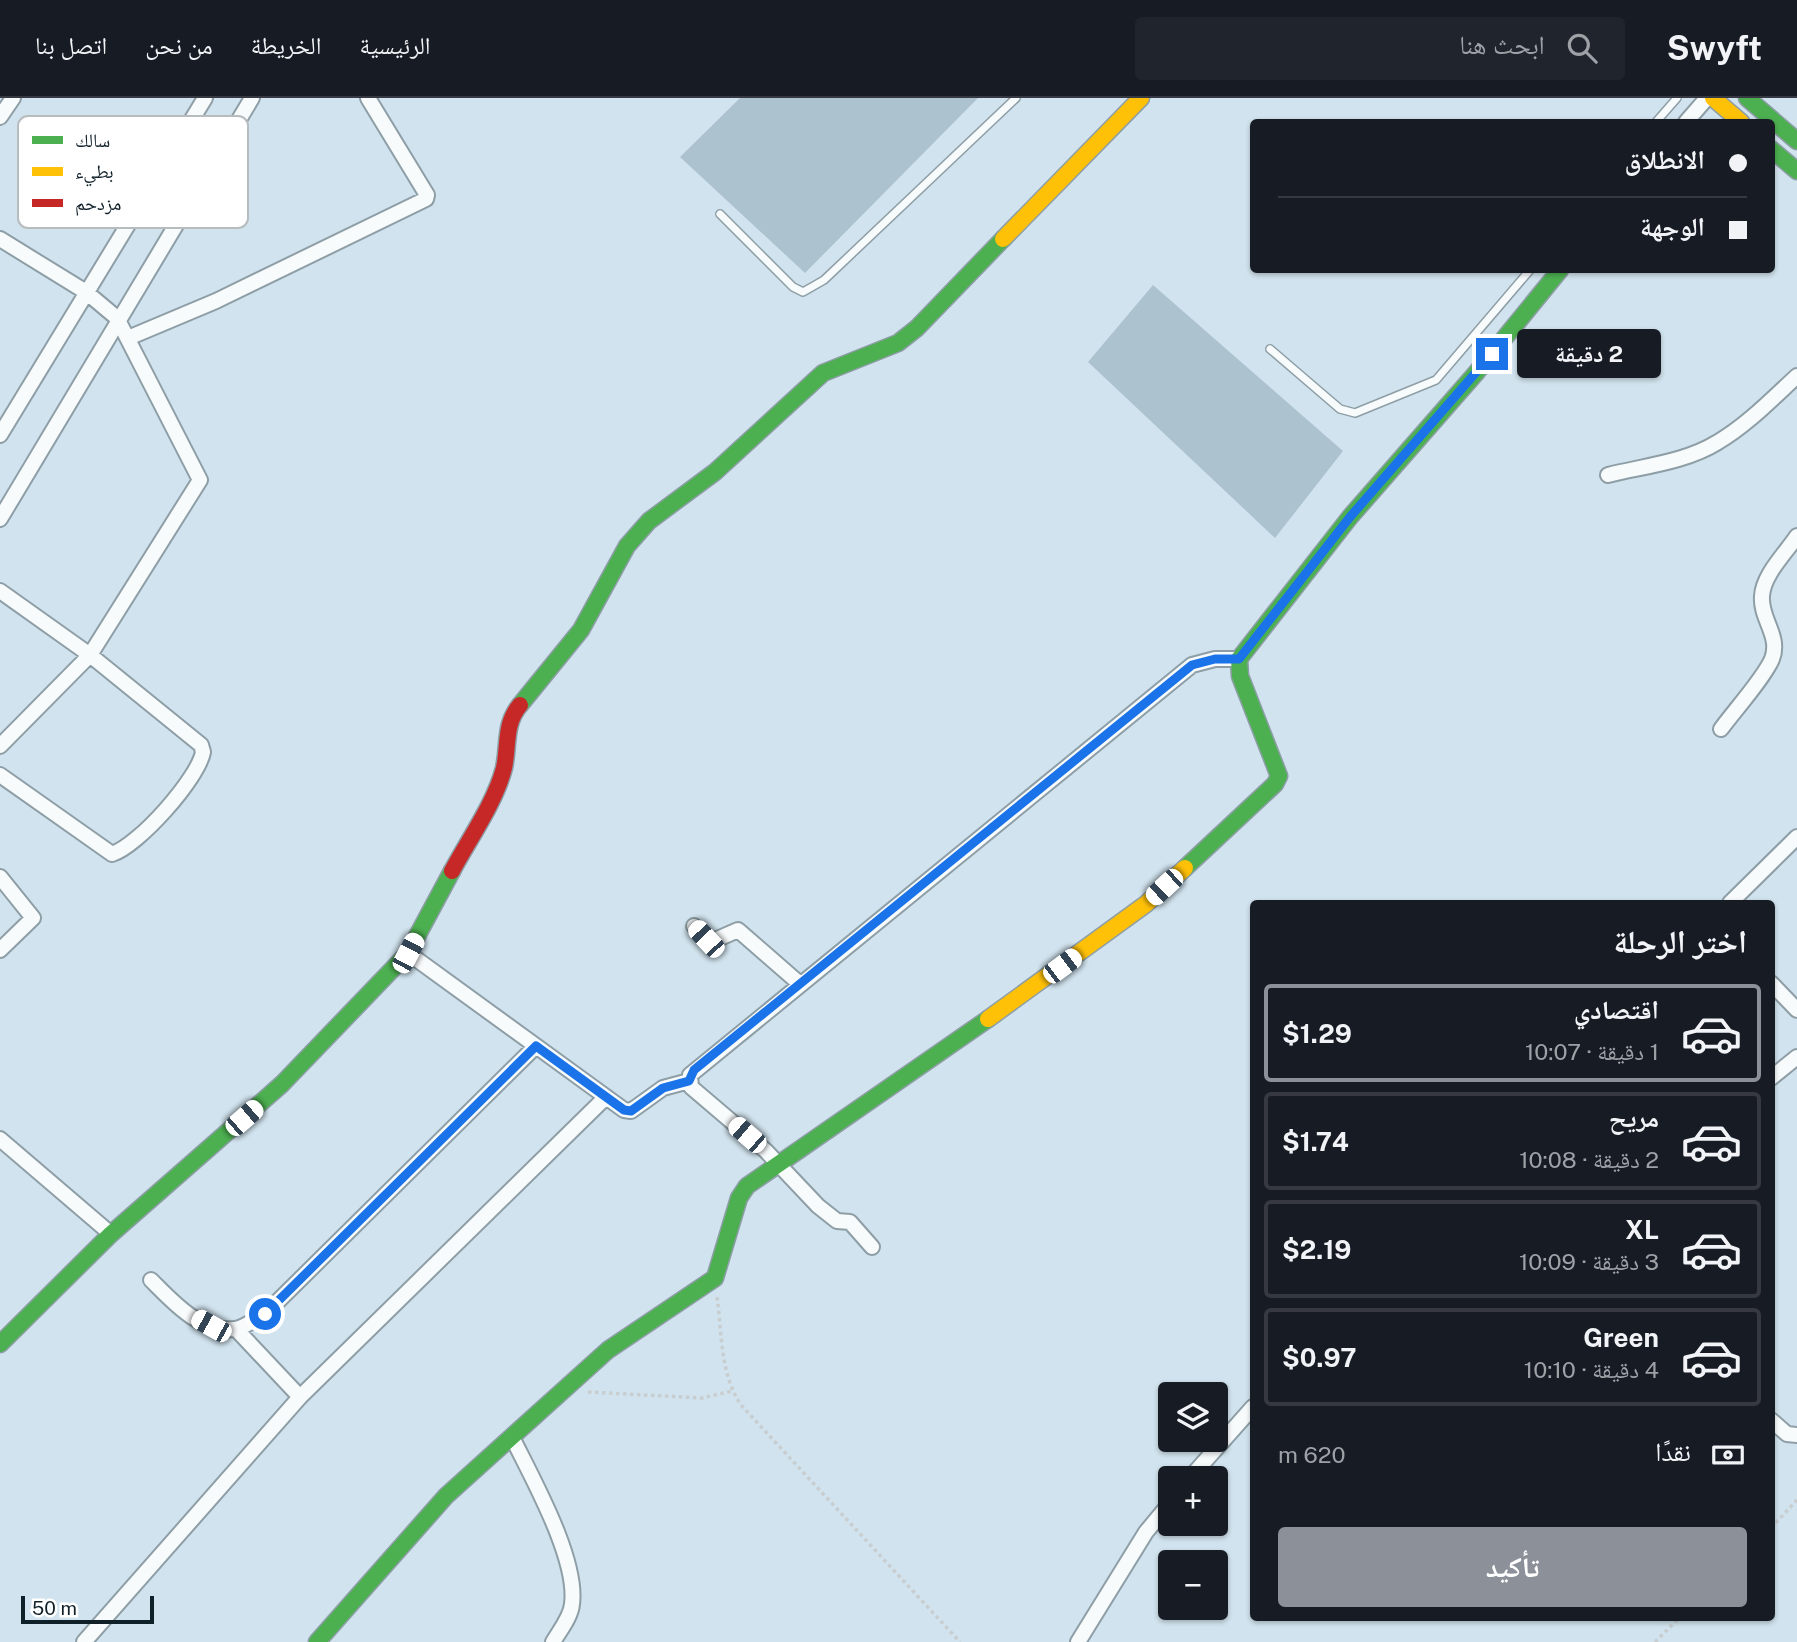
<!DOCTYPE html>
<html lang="ar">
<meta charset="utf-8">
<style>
:root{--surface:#171b24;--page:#20242c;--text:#f1f3f6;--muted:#9ea1a6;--line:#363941;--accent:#8c9099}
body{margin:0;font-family:"Public Sans","Noto Naskh Arabic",sans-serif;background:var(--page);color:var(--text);direction:rtl;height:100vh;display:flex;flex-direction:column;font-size:26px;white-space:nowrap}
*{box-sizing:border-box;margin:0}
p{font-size:23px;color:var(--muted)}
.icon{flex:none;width:38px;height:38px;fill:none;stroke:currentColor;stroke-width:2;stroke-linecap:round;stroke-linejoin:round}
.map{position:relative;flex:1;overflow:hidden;direction:ltr}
.drawer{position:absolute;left:1250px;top:802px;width:525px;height:721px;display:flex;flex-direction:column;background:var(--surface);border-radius:7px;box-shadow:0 2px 5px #0004;direction:rtl}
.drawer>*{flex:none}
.hud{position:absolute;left:1250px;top:21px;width:525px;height:154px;border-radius:7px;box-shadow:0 2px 5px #0004;direction:rtl;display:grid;align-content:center;height:154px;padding:0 28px;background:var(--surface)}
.fabs{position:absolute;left:1158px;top:1284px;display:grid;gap:14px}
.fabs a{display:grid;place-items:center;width:70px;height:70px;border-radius:7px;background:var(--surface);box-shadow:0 2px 5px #0004;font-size:35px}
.scale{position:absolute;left:21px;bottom:18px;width:133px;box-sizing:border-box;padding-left:7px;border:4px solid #102029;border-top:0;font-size:19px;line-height:24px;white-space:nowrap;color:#102029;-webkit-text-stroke:5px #fff;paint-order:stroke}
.end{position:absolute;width:32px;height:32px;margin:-16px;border:9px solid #1a73e8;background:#fff;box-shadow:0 0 0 4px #fff}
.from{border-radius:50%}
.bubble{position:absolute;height:49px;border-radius:7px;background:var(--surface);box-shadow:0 2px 5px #0004;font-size:23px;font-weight:700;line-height:49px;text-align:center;direction:rtl}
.car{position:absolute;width:21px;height:42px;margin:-21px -10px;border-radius:9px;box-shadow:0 0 5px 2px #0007;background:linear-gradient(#fff 24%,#345 0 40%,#fff 0 76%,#345 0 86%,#fff 0)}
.hud b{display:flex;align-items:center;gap:24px;height:66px;font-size:26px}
.hud b+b{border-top:2px solid var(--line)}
.hud i{width:18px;height:18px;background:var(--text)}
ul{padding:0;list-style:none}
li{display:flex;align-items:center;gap:21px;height:98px;margin:0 14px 10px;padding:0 14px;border:4px solid var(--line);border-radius:7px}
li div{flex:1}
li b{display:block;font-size:26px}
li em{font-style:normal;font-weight:700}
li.selected{border-color:var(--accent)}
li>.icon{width:63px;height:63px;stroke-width:1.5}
h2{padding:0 28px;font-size:32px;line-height:84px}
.pay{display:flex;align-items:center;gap:18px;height:77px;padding:0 28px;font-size:26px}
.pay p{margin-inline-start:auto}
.button{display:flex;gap:14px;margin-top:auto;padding:14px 28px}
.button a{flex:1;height:80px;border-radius:7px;background:var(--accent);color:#fff;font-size:28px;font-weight:700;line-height:80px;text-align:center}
header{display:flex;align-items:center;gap:42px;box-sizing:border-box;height:98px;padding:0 35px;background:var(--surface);border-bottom:2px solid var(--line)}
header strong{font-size:33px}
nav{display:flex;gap:38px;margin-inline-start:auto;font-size:24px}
.search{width:490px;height:63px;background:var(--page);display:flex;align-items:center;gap:18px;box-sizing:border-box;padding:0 24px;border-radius:7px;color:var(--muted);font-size:26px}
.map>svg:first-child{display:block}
</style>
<header>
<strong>Swyft</strong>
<div class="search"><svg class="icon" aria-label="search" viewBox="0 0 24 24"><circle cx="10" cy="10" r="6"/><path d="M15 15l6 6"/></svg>ابحث هنا</div>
<nav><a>الرئيسية</a><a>الخريطة</a><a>من نحن</a><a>اتصل بنا</a></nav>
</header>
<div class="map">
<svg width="1797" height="1544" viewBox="0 0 1797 1544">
<rect width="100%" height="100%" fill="#d1e3ee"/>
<!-- building -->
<path fill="#acc3cf" d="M740,0h238l-173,175 -125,-116z
M1153,187l190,166 -68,87 -187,-176z"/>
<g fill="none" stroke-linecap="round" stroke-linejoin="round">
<defs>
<path id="lane" d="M1656,24l21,-24
M720,116l73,73 10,5 21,-12 192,-182
M1270,251l70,60 15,4 81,-33 94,-110"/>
<path id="street" d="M0,19l13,-19
M1686,24l21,-24
M0,141l86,53 31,26 83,162 -110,175 -90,91
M128,240l88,-37 210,-102 1,-4 -59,-97
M0,337l205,-337
M1608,377c36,-9 78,-13 110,-33 29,-17 54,-43 79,-66
M0,421l252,-421
M0,493l90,64 111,90 2,7c-5,27 -65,94 -91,102l-112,-79
M1721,631c13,-18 43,-51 51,-70 9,-23 -12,-40 -10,-63 1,-21 23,-42 35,-60
M0,779l33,41 -33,32
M1730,805l67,-66
M694,828l12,13 7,2 25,-11 62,54
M408,855l216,157 7,1 32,-23 26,-7
M1771,885l26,27
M1771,980l26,-21
M0,1041l111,95
M872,1149l-22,-25 -13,-1 -19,-15 -52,-55 -75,-64 -1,-12 502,-410 23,-6h24
M151,1182c22,22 49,53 84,49 9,-1 21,-11 30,-15l271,-268
M236,1231l64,68
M1771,1322l16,14 10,1
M512,1339c20,41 66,122 60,167 -1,13 -12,26 -19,38
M1189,1381l64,-72
M84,1544l216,-245 306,-300
M1078,1544l68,-110 25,-30"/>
<path id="fast" d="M1747,0l50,43
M1771,51l26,22
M520,607l61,-75 46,-84 22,-25 66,-49 108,-99 75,-30 19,-15 86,-89
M1185,770l90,-84 4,-8 -39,-100 -1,-17 111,-142 126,-144 84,-103
M0,1246l111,-110 171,-150 126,-131 44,-82
M317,1544l129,-146 162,-146 107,-72 24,-80 8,-12 241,-167"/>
<path id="slow" d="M1713,0l28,24
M1003,141l138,-141
M988,921l158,-115 39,-36"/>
<path id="jam" d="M452,773c17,-32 43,-68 52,-103 5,-23 0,-44 16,-63"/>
</defs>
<!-- lane casing -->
<use href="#lane" stroke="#8e9ea6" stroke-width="10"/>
<!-- street casing -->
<use href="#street" stroke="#8e9ea6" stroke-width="18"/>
<!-- fast casing -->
<use href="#fast" stroke="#8e9ea6" stroke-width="19"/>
<!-- slow casing -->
<use href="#slow" stroke="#8e9ea6" stroke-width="19"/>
<!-- jam casing -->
<use href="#jam" stroke="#8e9ea6" stroke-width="19"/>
<!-- path -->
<path stroke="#c8cdd0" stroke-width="3.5" stroke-dasharray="3.5 3.5" stroke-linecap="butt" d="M717,1199c5,36 3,77 24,108l219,237
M588,1294l114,6 30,-7
M1771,1430l26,-28
M1655,1544l25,-25"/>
<!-- lane -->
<use href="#lane" stroke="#f8fbfc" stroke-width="7"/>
<!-- street -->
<use href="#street" stroke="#f8fbfc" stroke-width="14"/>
<!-- fast -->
<use href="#fast" stroke="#4caf50" stroke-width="16"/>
<!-- slow -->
<use href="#slow" stroke="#ffc107" stroke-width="16"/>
<!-- jam -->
<use href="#jam" stroke="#c62828" stroke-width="16"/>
</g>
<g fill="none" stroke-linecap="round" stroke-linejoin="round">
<!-- route -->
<path stroke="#1a73e8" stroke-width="9" d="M265,1216l271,-268 88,64 7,1 32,-23 26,-7 5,-11 498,-405 23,-6h24l111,-142 142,-163"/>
</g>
<!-- legend -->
<rect x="18" y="18" width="230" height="112" rx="10" fill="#fff" stroke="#b7bcbf" stroke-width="2"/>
<rect x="32" y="38" width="31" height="8" fill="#4caf50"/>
<rect x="32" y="69" width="31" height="9" fill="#ffc107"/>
<rect x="32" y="101" width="31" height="8" fill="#c62828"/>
<g font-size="19" fill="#102029">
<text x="75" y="49">سالك</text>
<text x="75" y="80">بطيء</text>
<text x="75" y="112">مزدحم</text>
</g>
</svg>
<div class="fabs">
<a><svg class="icon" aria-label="layers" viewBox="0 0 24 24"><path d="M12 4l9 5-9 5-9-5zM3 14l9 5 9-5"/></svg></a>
<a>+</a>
<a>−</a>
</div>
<div class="scale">50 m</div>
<i class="end from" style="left:265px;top:1216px"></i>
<i class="end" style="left:1492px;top:256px"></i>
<div class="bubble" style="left:1517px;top:231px;width:144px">2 دقيقة</div>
<i class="car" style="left:1164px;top:789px;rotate:227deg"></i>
<i class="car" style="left:706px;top:841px;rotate:317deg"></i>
<i class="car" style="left:408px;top:855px;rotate:28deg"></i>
<i class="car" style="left:1062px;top:868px;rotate:53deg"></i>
<i class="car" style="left:244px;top:1020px;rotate:49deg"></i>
<i class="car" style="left:747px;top:1037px;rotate:311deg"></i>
<i class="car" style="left:211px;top:1228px;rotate:299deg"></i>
<div class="hud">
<b><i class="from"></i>الانطلاق</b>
<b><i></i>الوجهة</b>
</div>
<section class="drawer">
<h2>اختر الرحلة</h2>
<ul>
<li class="selected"><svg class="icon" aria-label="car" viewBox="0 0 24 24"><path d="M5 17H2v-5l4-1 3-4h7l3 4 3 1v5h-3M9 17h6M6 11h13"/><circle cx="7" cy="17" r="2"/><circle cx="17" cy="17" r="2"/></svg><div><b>اقتصادي</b><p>1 دقيقة · 10:07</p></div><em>$1.29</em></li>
<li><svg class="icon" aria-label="car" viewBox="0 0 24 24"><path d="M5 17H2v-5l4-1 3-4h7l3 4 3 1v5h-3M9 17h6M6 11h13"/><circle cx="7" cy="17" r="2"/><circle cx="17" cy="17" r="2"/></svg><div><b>مريح</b><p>2 دقيقة · 10:08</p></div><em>$1.74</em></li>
<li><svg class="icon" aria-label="car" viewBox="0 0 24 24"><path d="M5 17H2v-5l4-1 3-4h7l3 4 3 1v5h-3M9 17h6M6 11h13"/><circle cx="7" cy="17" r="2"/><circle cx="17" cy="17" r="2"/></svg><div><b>XL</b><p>3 دقيقة · 10:09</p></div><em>$2.19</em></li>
<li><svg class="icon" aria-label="car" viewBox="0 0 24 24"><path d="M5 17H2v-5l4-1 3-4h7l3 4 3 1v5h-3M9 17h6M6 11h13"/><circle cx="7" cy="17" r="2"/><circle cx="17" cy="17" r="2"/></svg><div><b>Green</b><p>4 دقيقة · 10:10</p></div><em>$0.97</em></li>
</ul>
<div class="pay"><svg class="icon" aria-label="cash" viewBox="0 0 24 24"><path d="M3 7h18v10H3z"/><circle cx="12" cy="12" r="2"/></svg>نقدًا<p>620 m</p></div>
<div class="button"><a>تأكيد</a></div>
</section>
</div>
